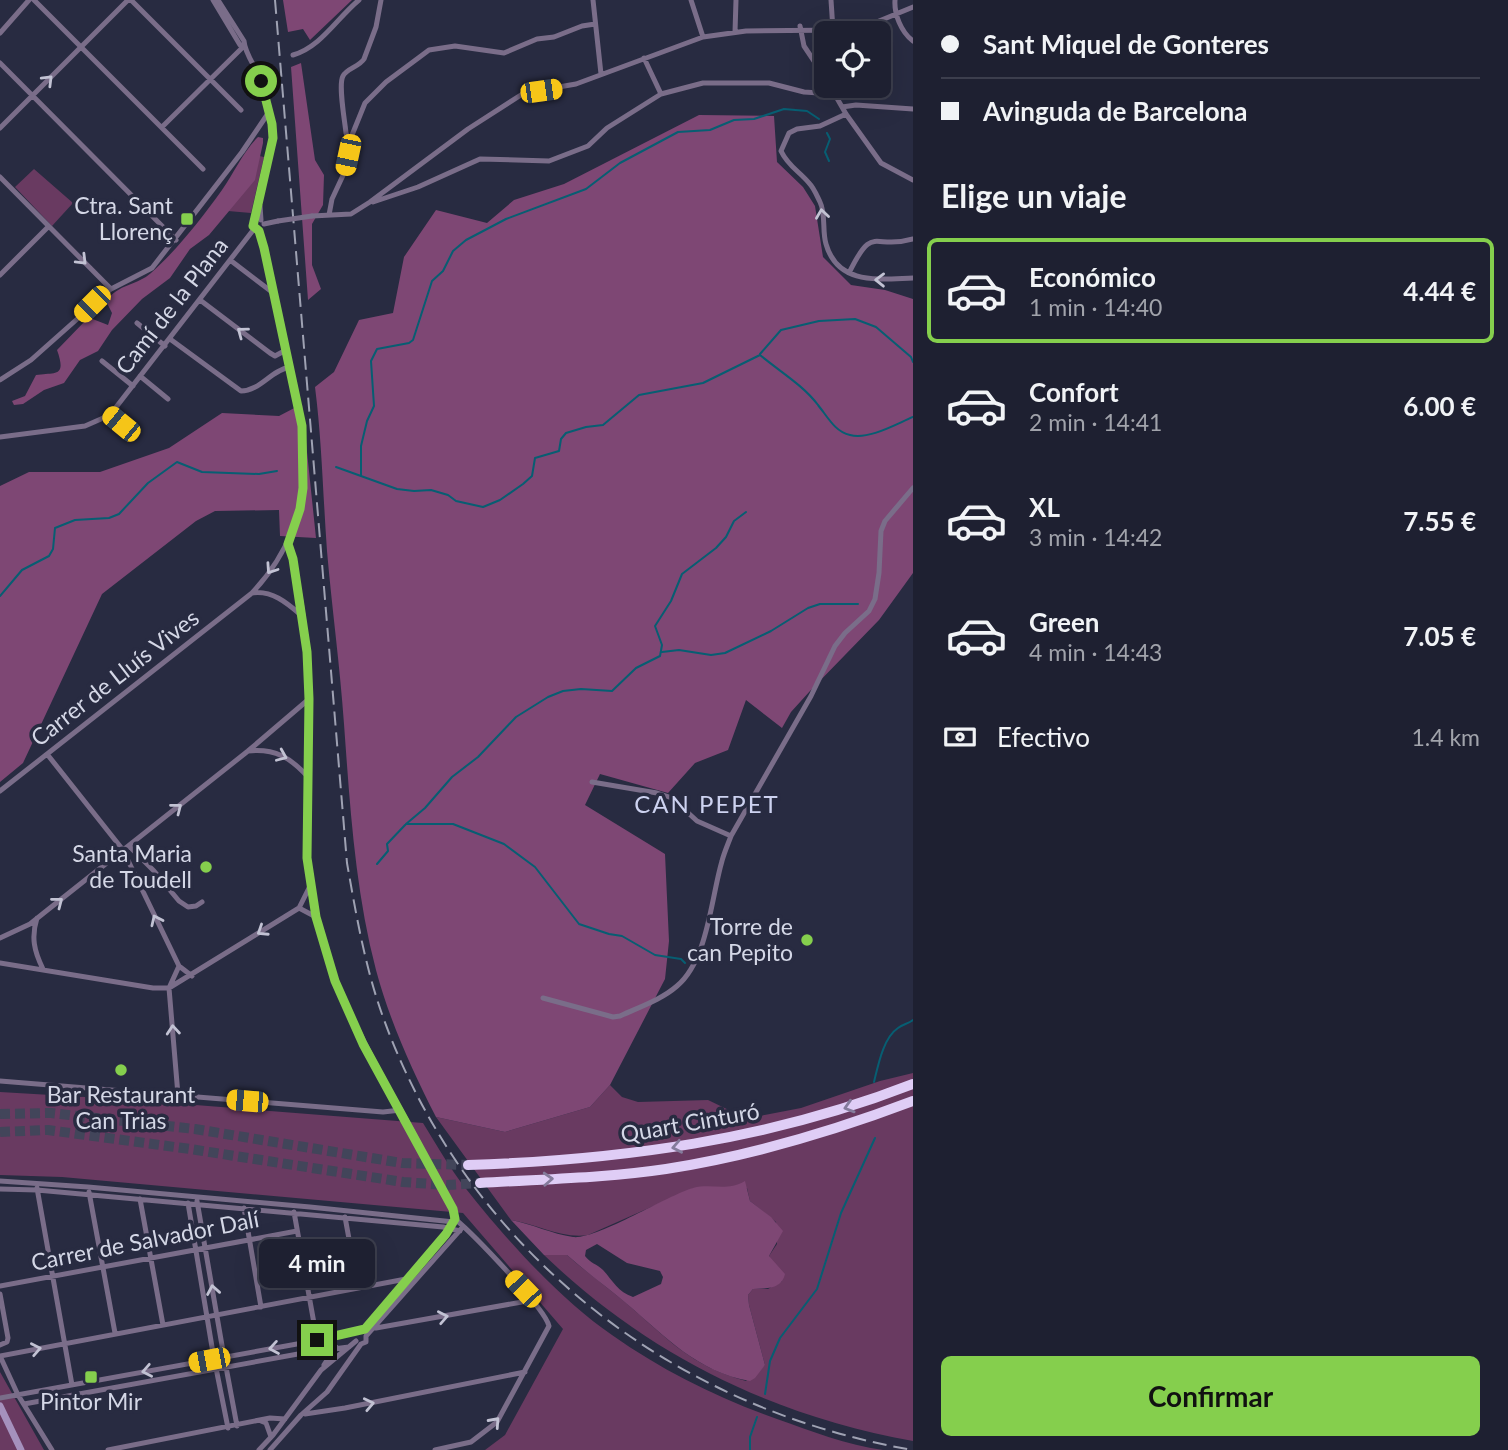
<!DOCTYPE html>
<html lang="es">
<meta charset="utf-8">
<style>
:root{--surface:#1e2031;--page:#2b2d3d;--text:#f1f3f6;--muted:#a1a3ab;--line:#3c3e4d;--accent:#85cf4d}
body{margin:0;font-family:Lato,sans-serif;background:var(--page);color:var(--text);height:100vh;display:flex;flex-direction:column;font-size:26px;white-space:nowrap}
*{box-sizing:border-box;margin:0}
p{font-size:23px;color:var(--muted)}
.icon{flex:none;width:38px;height:38px;fill:none;stroke:currentColor;stroke-width:2;stroke-linecap:round;stroke-linejoin:round}
.map{position:relative;flex:1;overflow:hidden}
.sheet{display:flex;flex-direction:column;background:var(--surface);width:595px}
.sheet>*{flex:none}
.banner{display:grid;align-content:center;height:154px;padding:0 28px;background:var(--surface)}
.buttons{position:absolute;left:814px;top:21px;display:grid;gap:14px}
.buttons a{display:grid;place-items:center;width:77px;height:77px;border-radius:10px;background:var(--surface);box-shadow:0 7px 28px #0002,0 0 0 2px var(--line);font-size:35px}
.end{position:absolute;width:32px;height:32px;margin:-16px;border:9px solid #85cf4d;background:#111;box-shadow:0 0 0 4px #111}
.from{border-radius:50%}
.bubble{position:absolute;height:49px;border-radius:10px;background:var(--surface);box-shadow:0 7px 28px #0002,0 0 0 2px var(--line);font-size:23px;font-weight:700;line-height:49px;text-align:center}
.car{position:absolute;width:21px;height:42px;margin:-21px -10px;border-radius:9px;box-shadow:0 0 5px 2px #0007;background:linear-gradient(#f5c518 24%,#345 0 40%,#f5c518 0 76%,#345 0 86%,#f5c518 0)}
.banner b{display:flex;align-items:center;gap:24px;height:66px;font-size:26px}
.banner b+b{border-top:2px solid var(--line)}
.banner i{width:18px;height:18px;background:var(--text)}
ul{padding:0;list-style:none}
li{display:flex;align-items:center;gap:21px;height:105px;margin:0 14px 10px;padding:0 14px;border:4px solid transparent;border-radius:10px}
li div{flex:1}
li b{display:block;font-size:26px}
li em{font-style:normal;font-weight:700}
li.selected{border-color:var(--accent)}
li>.icon{width:63px;height:63px;stroke-width:1.5}
h2{padding:0 28px;font-size:32px;line-height:84px}
.pay{display:flex;align-items:center;gap:18px;height:77px;padding:0 28px;font-size:26px}
.pay p{margin-inline-start:auto}
.button{display:flex;gap:14px;margin-top:auto;padding:14px 28px}
.button a{flex:1;height:80px;border-radius:10px;background:var(--accent);color:#111;font-size:28px;font-weight:700;line-height:80px;text-align:center}
main{display:flex;flex:1;min-height:0}
.map>svg:first-child{display:block}
</style>
<main>
<div class="map">
<svg width="913" height="1450" viewBox="0 0 913 1450">
<rect width="100%" height="100%" fill="#282b41"/>
<!-- green -->
<path fill="#693a61" d="M255,155l9,2 -13,56 -23,-2z
M34,169l39,34 -21,23 -37,-39z
M913,1073v368c-142,-26 -265,-86 -369,-186h23c19,17 39,31 59,48 41,35 64,63 120,78l19,-16 -16,-60 -1,-10 5,-6h15l14,-8 -13,-25 8,-12 -1,-22 -26,-21 -3,-13h-53l-106,47c-26,4 -51,-11 -77,-15l-75,-103 69,15 85,-25 20,-22 12,12 16,5 70,-2 25,12 27,4 41,-8 79,-27z
M0,1092l119,7 304,24c12,19 23,39 37,58 40,52 98,117 152,154 51,36 106,63 165,84 34,12 70,26 106,31h-398l20,-15 58,-106 -100,-116 -401,-36 -62,-2z
M0,1372l44,78h-44z"/>
<!-- forest -->
<path fill="#7e4774" fill-rule="evenodd" d="M283,0h69l-42,40 -7,-11 -15,3z
M301,63l14,97 9,15 -1,30 -11,19v41l9,24 -13,11 -17,-233z
M699,115l75,1 3,46 26,25 12,19 8,51 28,28 34,5 28,9v274l-34,47 -69,71 -19,21 -9,16 -36,-28 -18,50 -33,13 -27,30 -68,-19 -15,31 80,49 4,87 -4,38 -55,106 -20,22 -85,25 -69,-15c-24,-47 -46,-95 -60,-147 -21,-80 -26,-164 -32,-246 -4,-58 -12,-115 -17,-173 -4,-55 -5,-109 -12,-164l19,-15 25,-52 34,-7 11,-56 32,-47 51,13 27,-23 50,-16z
M258,137l5,1v5l-8,37 -46,55 -19,14 -20,29 -28,21 -30,31 -14,21 -18,9 -16,23 -20,7 -21,14 -9,1 -2,-4 13,-5 11,-21c19,-3 31,3 21,-25l29,-30 4,-2 18,7 4,-12 -6,-12c12,-17 32,-16 45,-28 26,-23 51,-55 71,-83 12,-17 21,-38 36,-53z
M302,404l14,134 -36,-2 -1,-26 -64,1 -19,10 -94,73 -79,169 -23,19v-296l29,-14h71l69,-24 53,-35 57,3z
M745,1181l5,20 21,16 12,14 -14,25 16,18c-4,16 -19,14 -32,15l-5,6 1,10 16,60 -10,13 -5,3c-53,-9 -85,-45 -123,-77 -20,-17 -41,-32 -60,-49h-23l-33,-35c21,4 41,14 62,17 23,3 93,-41 120,-49 19,-5 33,4 52,-7zM597,1244l30,19 33,8 3,6 -2,7 -28,13c-15,-5 -20,-16 -30,-27 -6,-6 -13,-7 -18,-14l1,-6z"/>
<g fill="none" stroke-linecap="round" stroke-linejoin="round">
<!-- stream -->
<path stroke="#075e72" stroke-width="2" d="M827,133l3,6 -5,13 4,9
M760,354l21,-24 38,-9 36,-2 21,8 35,30 2,5
M336,467l61,22 17,2 17,-1 17,5 8,6 27,6 17,-7 23,-16 9,-8 3,-18 24,-7 2,-12 5,-6 20,-6 17,-2 36,-30 64,-12 57,-28c19,16 43,30 58,50 9,11 17,27 32,30 19,5 46,-11 63,-18
M361,475v-29l6,-25 7,-15 -3,-45 6,-12 32,-6 4,-3 19,-59 11,-10 10,-20 13,-11 21,-11 19,-10 80,-30 34,-26 58,-31 32,-2 24,-10 20,-1 30,-10 23,2 12,8
M0,596l22,-26 27,-14 4,-7 2,-21 20,-8 34,-2 10,-4 29,-31 29,-21 25,10 57,2 18,-3
M662,652l17,-2 32,5 14,-2 46,-22 37,-23 12,-4h38
M406,824l19,-16 27,-31 26,-20 38,-40 32,-20 15,-6 18,-2 31,2 24,-23 24,-12 2,-11 -7,-19 16,-25 11,-27 34,-26 10,-11 8,-16 12,-9
M377,864l11,-13 -1,-7 19,-20h47l51,20 31,23 44,57 30,10 13,2 33,19 26,4 4,4
M874,1082c4,-16 9,-44 24,-54 5,-4 10,-4 15,-8
M765,1394l5,-33 10,-23 37,-49 24,-76 34,-75
M750,1450v-13l7,-20"/>
<!-- highway-tunnel -->
<path stroke="#42455a" stroke-width="10" stroke-dasharray="10 5" stroke-linecap="butt" d="M0,1114l51,-1 144,16 207,34 66,2
M0,1132l48,-2 142,19 213,33 44,3 33,-2"/>
<!-- street -->
<path stroke="#7a6d89" stroke-width="5" d="M34,0l169,169
M131,0l110,110
M213,0l27,45 4,1
M218,0l26,41c1,14 13,27 17,40 16,45 12,62 1,107 -2,12 -4,26 -9,37l1,4
M593,0l8,74
M691,0l12,37
M831,0l2,30
M895,0c-1,14 6,32 18,41
M800,26l4,20 22,33
M735,32l1,-32
M0,33l29,-33
M293,55c28,-8 44,-37 66,-55
M644,58l17,36
M0,63l176,177
M830,86l16,28 35,49 32,17
M842,107l14,-2 57,4
M846,114l-26,12 -23,3 -8,4 -8,18c7,15 18,20 28,32 5,5 8,13 11,19 6,12 2,29 6,42 12,42 54,35 87,34
M162,127l82,-81
M0,128l128,-128
M349,140l-3,-7c-1,-11 -8,-48 -3,-57 4,-8 16,-9 21,-17l12,-32 5,-27
M0,177l111,112
M373,202l45,-15 62,-28 69,2 39,-15 19,-18 54,-34 42,-11h66l35,9 30,2
M260,206l1,14
M329,215l3,-16 14,-30 4,-29 15,-37 21,-21 35,-26 8,-6 26,-4 49,7 33,-14 17,-2 28,-11 13,-2
M312,216l39,-2 19,-12 98,-73 56,-36 52,-9 127,-47 43,-6 98,-1 23,-4 46,-19
M264,224l14,-3
M230,260l42,32
M849,273c25,-51 24,-22 64,-34
M0,275l48,-48
M200,300l70,53 5,3 11,-6
M137,323l28,23
M170,339l71,52c19,0 30,-21 49,-24
M102,361l31,25
M140,376l28,23
M0,380l31,-20 80,-71 41,-21 90,-116 27,-40
M110,415l22,18
M0,437l85,-11 25,-11 144,-186
M288,544c20,65 23,148 21,216 -1,32 -4,64 -2,96 7,106 59,190 108,280
M252,593c78,-83 51,-173 27,-273 -7,-29 -10,-60 -20,-89
M248,751c27,-3 43,7 60,26
M47,754l76,96 56,116 13,10
M592,782l65,11 15,5 25,23 34,15
M0,791l252,-198c20,-3 35,10 49,22
M129,846l25,25 25,30 9,6 8,-1 6,-4
M299,908l17,9
M37,918c-6,19 -3,33 6,51
M0,938l30,-14 15,-12 203,-161 61,-52
M0,963l153,25h16l130,-80 11,-22
M543,998l70,19 7,-1c19,-9 41,-16 57,-30 31,-26 34,-88 45,-125 2,-8 6,-17 9,-25l80,-140 24,-50 10,-13 24,-22 6,-12 4,-26 2,-42 4,-10 28,-33
M0,1081l383,31 18,-2
M178,1095l-9,-107 10,-22
M0,1181l88,6 222,20 144,15
M37,1188l35,197
M0,1189l37,1 406,37 17,4
M89,1192l26,141
M140,1199l23,126
M197,1201l27,156
M188,1203l26,156
M244,1208l17,99
M294,1212l23,128
M345,1217l13,71
M0,1286l297,-55
M0,1294l8,44 -1,4 -7,3
M376,1328l157,-28
M364,1330l86,-102
M324,1365l12,-18
M226,1367l11,59
M216,1368l12,60
M0,1398l308,-56 57,-13
M24,1404l285,-52 40,-5
M305,1414l40,-6 180,-36
M261,1421l5,2 5,14
M52,1450l-34,-55 -18,-39 406,-77
M108,1450l162,-32 15,1
M259,1450l14,-15 48,-65 35,-29
M270,1450l31,-35 26,-23 34,-48 5,-2v-6l95,-107
M435,1450l36,-8 26,-20 52,-96c-4,-18 -77,-93 -94,-107l-2,-10"/>
<!-- secondary -->
<path stroke="#a591bd" stroke-width="7" d="M0,1406l21,44"/>
<!-- highway -->
<path stroke="#dfcdf6" stroke-width="10" d="M468,1165c152,-5 302,-25 445,-81
M480,1183c62,-4 125,-5 186,-14 84,-13 168,-38 247,-68"/>
<!-- rail -->
<path stroke="#9fa2b3" stroke-width="2" stroke-dasharray="14 7" stroke-linecap="butt" d="M275,0l72,863c9,51 18,104 36,154 84,233 288,392 530,433"/>
<!-- street-bridge -->
<path stroke="#7a6d89" stroke-width="5" d="M278,221l34,-5
M415,1136l38,73"/>
</g>
<!-- one-way arrows -->
<defs><path id="oneway-chevron" d="M-2-3.5L2.5 0L-2 3.5" fill="none" stroke-width="1.6" stroke-linecap="round" stroke-linejoin="round" transform="scale(1.75)"/></defs>
<g stroke="#c2c2d3">
<use href="#oneway-chevron" transform="translate(48 80) rotate(-45)"/>
<use href="#oneway-chevron" transform="translate(822 214) rotate(-98)"/>
<use href="#oneway-chevron" transform="translate(82 260) rotate(45)"/>
<use href="#oneway-chevron" transform="translate(880 280) rotate(-179)"/>
<use href="#oneway-chevron" transform="translate(242 332) rotate(-143)"/>
<use href="#oneway-chevron" transform="translate(271 569) rotate(124)"/>
<use href="#oneway-chevron" transform="translate(282 756) rotate(23)"/>
<use href="#oneway-chevron" transform="translate(177 808) rotate(-38)"/>
<use href="#oneway-chevron" transform="translate(58 902) rotate(-38)"/>
<use href="#oneway-chevron" transform="translate(156 920) rotate(-115)"/>
<use href="#oneway-chevron" transform="translate(262 931) rotate(147)"/>
<use href="#oneway-chevron" transform="translate(173 1030) rotate(-95)"/>
<use href="#oneway-chevron" transform="translate(213 1290) rotate(-100)"/>
<use href="#oneway-chevron" transform="translate(443 1317) rotate(-11)"/>
<use href="#oneway-chevron" transform="translate(274 1348) rotate(170)"/>
<use href="#oneway-chevron" transform="translate(36 1349) rotate(-11)"/>
<use href="#oneway-chevron" transform="translate(147 1371) rotate(169)"/>
<use href="#oneway-chevron" transform="translate(369 1404) rotate(-12)"/>
<use href="#oneway-chevron" transform="translate(495 1422) rotate(-48)"/>
</g>
<g stroke="#847c9c">
<use href="#oneway-chevron" transform="translate(849 1107) rotate(163)"/>
<use href="#oneway-chevron" transform="translate(677 1147) rotate(169)"/>
<use href="#oneway-chevron" transform="translate(548 1179) rotate(-3)"/>
</g>
<g fill="none" stroke-linecap="round" stroke-linejoin="round">
<!-- route -->
<path stroke="#85cf4d" stroke-width="9" d="M261,81l11,43 1,14 -20,88 6,5 5,17 38,178 1,62 -3,21 -12,35 5,15 14,93 2,47 -2,159 9,59 19,64 28,63 90,165 2,10 -9,15 -81,95 -48,11"/>
</g>
<!-- markers -->
<g fill="#85cf4d" stroke="#282b41" stroke-width="2.5">
<rect x="180" y="212" width="14" height="14" rx="3.5"/>
<circle cx="206" cy="867" r="7"/>
<circle cx="807" cy="940" r="7"/>
<circle cx="121" cy="1070" r="7"/>
<rect x="84" y="1370" width="14" height="14" rx="3.5"/>
</g>
<g text-anchor="middle" stroke-width="7" stroke-linejoin="round" paint-order="stroke">
<!-- poi labels -->
<g font-size="23" fill="#d4d7e6" stroke="#282b41" text-anchor="end">
<text x="173" y="214">Ctra. Sant<tspan x="173" dy="26">Llorenç</tspan></text>
<text x="192" y="862">Santa Maria<tspan x="192" dy="26">de Toudell</tspan></text>
<text x="793" y="935">Torre de<tspan x="793" dy="26">can Pepito</tspan></text>
<text x="121" y="1103" text-anchor="middle">Bar Restaurant<tspan x="121" dy="26">Can Trias</tspan></text>
<text x="91" y="1410" text-anchor="middle">Pintor Mir</text>
</g>
<!-- street labels -->
<g font-size="23" fill="#d4d7e6" stroke="#282b41">
<text transform="translate(172 306) rotate(-52)" y="8">Camí de la Plana</text>
<text transform="translate(115 678) rotate(-38)" y="8">Carrer de Lluís Vives</text>
<text transform="translate(690 1123) rotate(-10)" y="8">Quart Cinturó</text>
<text transform="translate(145 1241) rotate(-11)" y="8">Carrer de Salvador Dalí</text>
</g>
<!-- neighbourhood labels -->
<g font-size="24" letter-spacing="2" fill="#cdd2f0" stroke="#282b41">
<text x="707" y="813">CAN PEPET</text>
</g>
</g>
</svg>
<div class="buttons">
<a><svg class="icon" aria-label="locate" viewBox="0 0 24 24"><circle cx="12" cy="12" r="6"/><path d="M12 2v4M12 18v4M2 12h4M18 12h4"/></svg></a>
</div>
<i class="end from" style="left:261px;top:81px"></i>
<i class="end" style="left:317px;top:1340px"></i>
<div class="bubble" style="left:259px;top:1239px;width:116px">4 min</div>
<i class="car" style="left:541px;top:91px;rotate:82deg"></i>
<i class="car" style="left:348px;top:155px;rotate:192deg"></i>
<i class="car" style="left:92px;top:304px;rotate:225deg"></i>
<i class="car" style="left:121px;top:424px;rotate:309deg"></i>
<i class="car" style="left:247px;top:1101px;rotate:275deg"></i>
<i class="car" style="left:523px;top:1289px;rotate:316deg"></i>
<i class="car" style="left:209px;top:1360px;rotate:259deg"></i>
</div>
<section class="sheet">
<div class="banner">
<b><i class="from"></i>Sant Miquel de Gonteres</b>
<b><i></i>Avinguda de Barcelona</b>
</div>
<h2>Elige un viaje</h2>
<ul>
<li class="selected"><svg class="icon" aria-label="car" viewBox="0 0 24 24"><path d="M5 17H2v-5l4-1 3-4h7l3 4 3 1v5h-3M9 17h6M6 11h13"/><circle cx="7" cy="17" r="2"/><circle cx="17" cy="17" r="2"/></svg><div><b>Económico</b><p>1 min · 14:40</p></div><em>4.44 €</em></li>
<li><svg class="icon" aria-label="car" viewBox="0 0 24 24"><path d="M5 17H2v-5l4-1 3-4h7l3 4 3 1v5h-3M9 17h6M6 11h13"/><circle cx="7" cy="17" r="2"/><circle cx="17" cy="17" r="2"/></svg><div><b>Confort</b><p>2 min · 14:41</p></div><em>6.00 €</em></li>
<li><svg class="icon" aria-label="car" viewBox="0 0 24 24"><path d="M5 17H2v-5l4-1 3-4h7l3 4 3 1v5h-3M9 17h6M6 11h13"/><circle cx="7" cy="17" r="2"/><circle cx="17" cy="17" r="2"/></svg><div><b>XL</b><p>3 min · 14:42</p></div><em>7.55 €</em></li>
<li><svg class="icon" aria-label="car" viewBox="0 0 24 24"><path d="M5 17H2v-5l4-1 3-4h7l3 4 3 1v5h-3M9 17h6M6 11h13"/><circle cx="7" cy="17" r="2"/><circle cx="17" cy="17" r="2"/></svg><div><b>Green</b><p>4 min · 14:43</p></div><em>7.05 €</em></li>
</ul>
<div class="pay"><svg class="icon" aria-label="cash" viewBox="0 0 24 24"><path d="M3 7h18v10H3z"/><circle cx="12" cy="12" r="2"/></svg>Efectivo<p>1.4 km</p></div>
<div class="button"><a>Confirmar</a></div>
</section>
</main>
